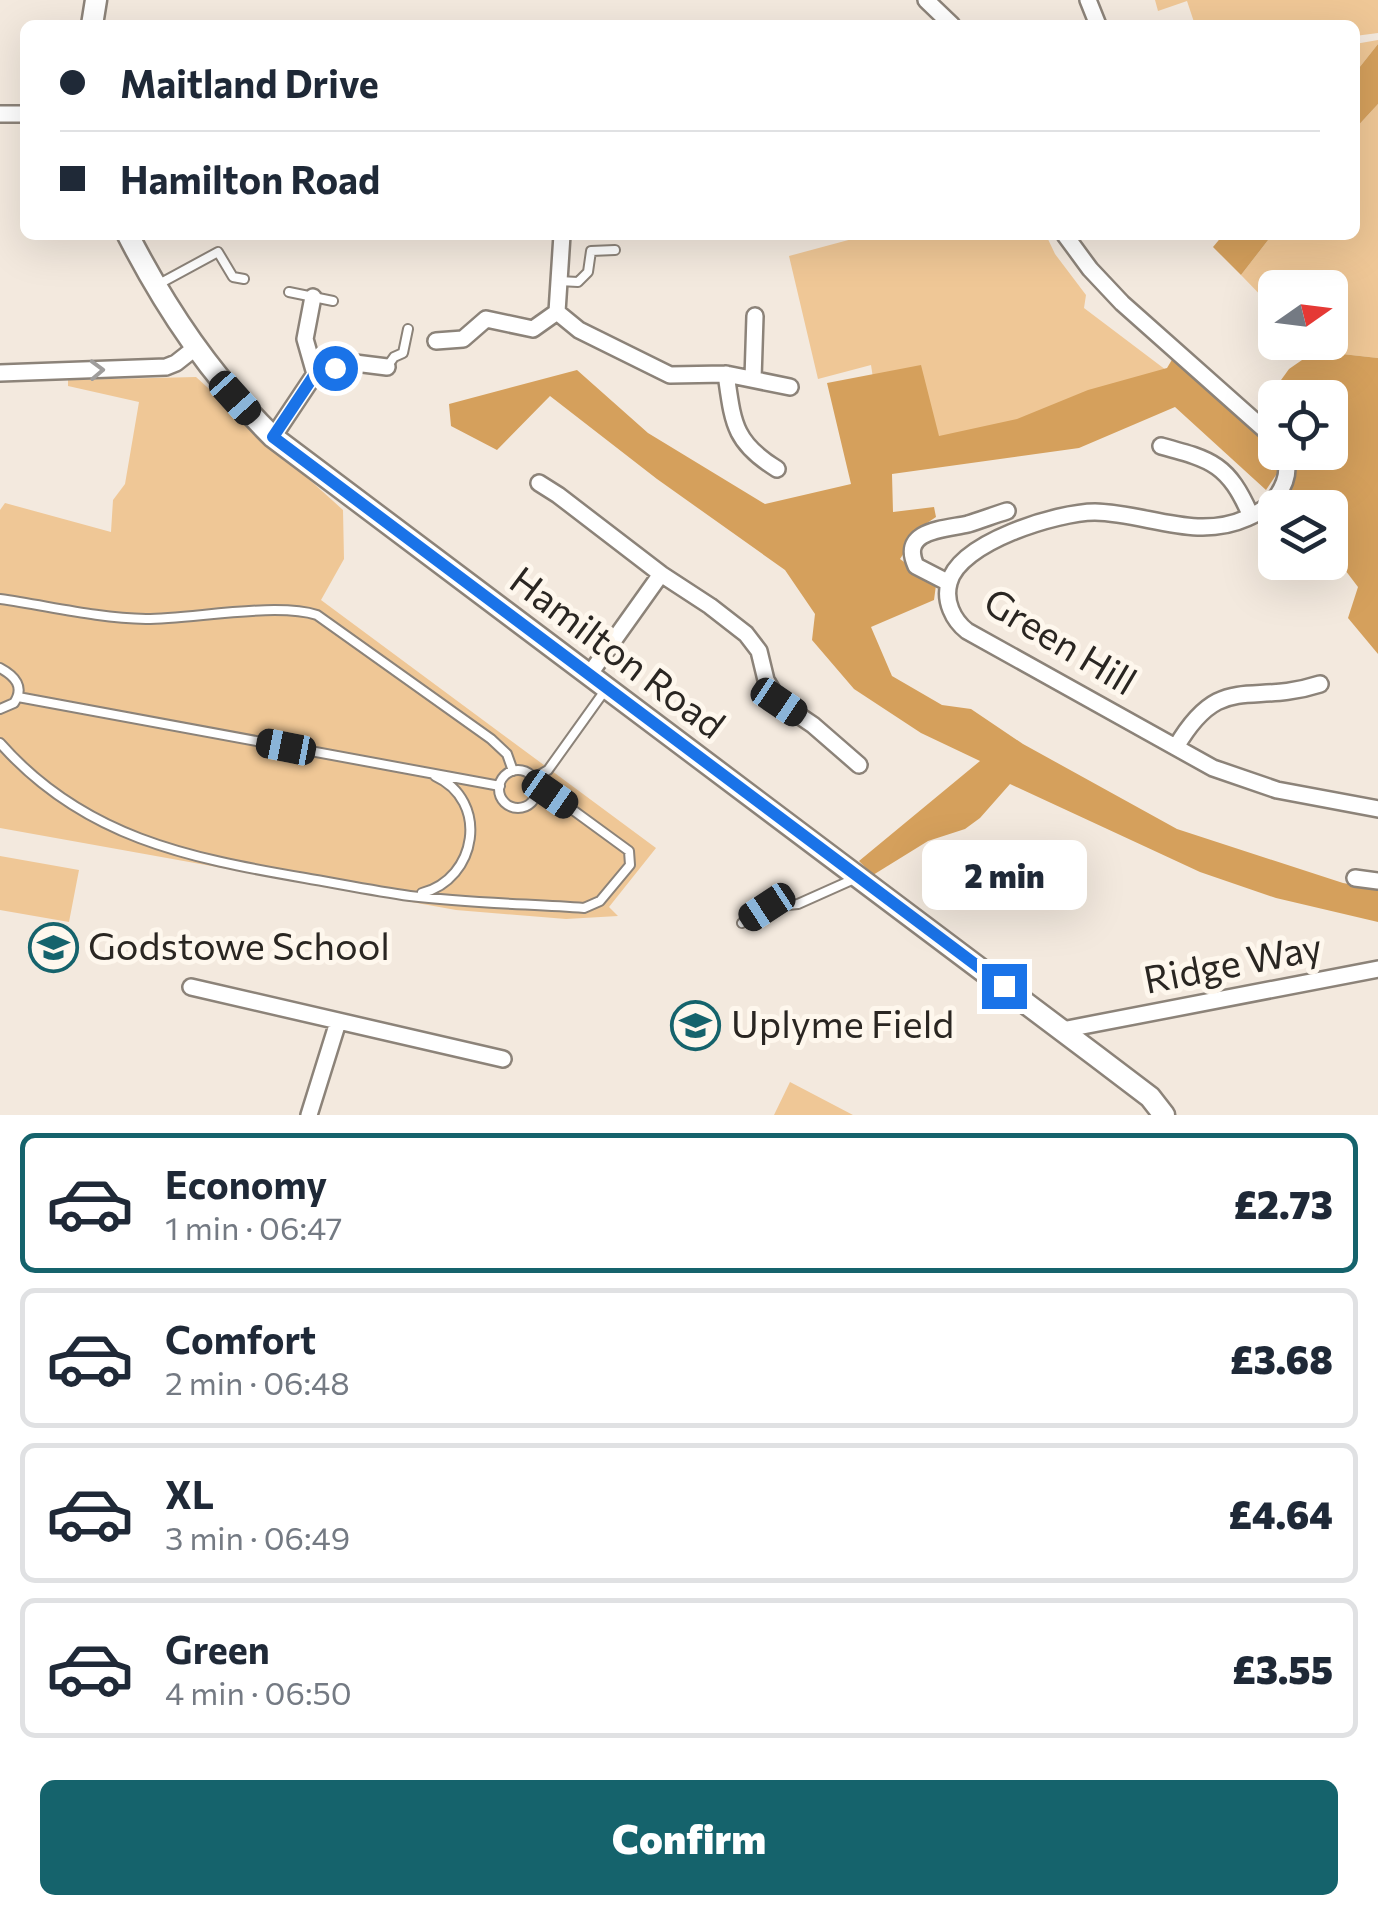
<!DOCTYPE html>
<meta charset="utf-8">
<style>
:root{--surface:#fff;--page:#f2f2f3;--text:#1f2937;--muted:#747a83;--line:#e0e1e3;--accent:#15636c}
body{margin:0;font-family:Commissioner,sans-serif;background:var(--page);color:var(--text);height:100vh;display:flex;flex-direction:column;font-size:38px;white-space:nowrap}
*{box-sizing:border-box;margin:0}
p{font-size:32px;color:var(--muted)}
.icon{flex:none;width:55px;height:55px;fill:none;stroke:currentColor;stroke-width:2;stroke-linecap:round;stroke-linejoin:round}
.map{position:relative;height:1115px;overflow:hidden}
.sheet{display:flex;flex-direction:column;background:var(--surface);flex:1}
.sheet>*{flex:none}
.top-card{position:absolute;left:20px;top:20px;width:1340px;height:220px;border-radius:15px;box-shadow:0 10px 40px #0002;display:grid;align-content:center;height:220px;padding:0 40px;background:var(--surface)}
.needle{width:65px;rotate:76deg}
.buttons{position:absolute;left:1258px;top:270px;display:grid;gap:20px}
.buttons a{display:grid;place-items:center;width:90px;height:90px;border-radius:15px;background:var(--surface);box-shadow:0 10px 40px #0002;font-size:50px}
.end{position:absolute;width:45px;height:45px;margin:-22px;border:12px solid #1a73e8;background:#fff;box-shadow:0 0 0 5px #fff}
.from{border-radius:50%}
.bubble{position:absolute;height:70px;border-radius:15px;background:var(--surface);box-shadow:0 10px 40px #0002;font-size:32px;font-weight:800;line-height:70px;text-align:center}
.car{position:absolute;width:30px;height:60px;margin:-30px -15px;border-radius:12px;box-shadow:0 0 8px 2px #0007;background:linear-gradient(#222 24%,#8ab4d8 0 40%,#222 0 76%,#8ab4d8 0 86%,#222 0)}
.top-card b{display:flex;align-items:center;gap:35px;height:95px;font-size:38px}
.top-card b+b{border-top:2px solid var(--line)}
.top-card i{width:25px;height:25px;background:var(--text)}
ul{padding:18px 0 0;list-style:none}
li{display:flex;align-items:center;gap:30px;height:140px;margin:0 20px 15px;padding:0 20px;border:5px solid var(--line);border-radius:15px}
li div{flex:1}
li b{display:block;font-size:38px}
li em{font-style:normal;font-weight:800}
li.current{border-color:var(--accent)}
li>.icon{width:90px;height:90px;stroke-width:1.5}
.button{display:flex;gap:20px;margin-top:auto;padding:20px 40px}
.button a{flex:1;height:115px;border-radius:15px;background:var(--accent);color:#fff;font-size:40px;font-weight:800;line-height:115px;text-align:center}
.map>svg:first-child{display:block}
</style>
<div class="map">
<svg width="1378" height="1115" viewBox="0 0 1378 1115">
<rect width="100%" height="100%" fill="#f3e9de"/>
<!-- green -->
<path fill="#efc796" d="M1155,0h223v33l-23,3v-11h-160l-8,-24 -29,10z
M1378,40v4l-23,29v-29z
M1378,104v254l-63,-7 -8,-8 23,-1v-54h-55v22l-34,-35 31,-40h83v-106z
M867,235h179l9,19 31,41 -2,13 82,62 -279,99 -16,-104 -53,14 -29,-123z
M196,377l147,133 1,49 -23,41 335,248 -47,59 9,9 -52,3 -110,-9 -456,-82v-318l5,-7 106,29 2,-32 12,-16 14,-82 -71,-16v-6z
M0,856l79,14 -10,52 -69,-12z
M790,1082l63,33h-79z"/>
<!-- forest -->
<path fill="#d5a05c" d="M1378,44v60l-23,25v-56z
M1223,235h49l-31,40 -28,-28z
M1315,351l63,7v296l-30,-36 10,-31 -28,-37v-42l-32,-1 -10,-14 8,-29 -5,-11 39,-1v-54h-55v30l-15,-19 29,-40z
M1173,358l96,86 13,22 -16,24 -91,-83 -96,41 -187,26 1,38 41,-5 2,10 -15,10 -21,32 36,26 -2,15 -63,27 21,49 50,29 29,4 52,35 154,85 166,54 35,6v33l-102,-24 -76,-26 -190,-88 -30,34 -15,11 -37,12 -55,34 -14,-14 121,-100 -59,-28 -67,-44 -42,-49 3,-26 -30,-44 -128,-91 -107,-83 -53,54 -46,-24 -2,-22 128,-34 71,63 117,71 86,-20 -24,-101 94,-18 18,71 78,-17 71,-29 79,-22z"/>
<g fill="none" stroke-linecap="round" stroke-linejoin="round">
<defs>
<path id="lane" d="M559,281l19,1 10,-10 3,-21 24,-1
M159,284l59,-32 15,25 11,2
M289,292l44,9
M387,367l7,-10 9,-4 5,-24
M0,599c49,7 97,19 146,20 46,0 130,-17 171,-4l174,124 16,15 6,17
M0,668c15,8 25,19 14,35l-14,6
M18,697l482,89
M0,743c83,94 188,115 305,135 35,6 70,13 105,18 58,7 117,8 174,12l16,-7 30,-36 -1,-14 -78,-57 -14,-5
M499 789a19 19 0 1 1 38 0a19 19 0 1 1-38 0Z
M534,778l14,-8 58,-81
M422,893c55,-14 68,-92 13,-117
M742,923l25,-16 31,-3 56,-25"/>
<path id="street" d="M926,0l26,25
M1088,0l10,25
M0,114h25
M562,235l-5,77 22,18 91,45 56,-1 64,13
M1065,235l25,34 32,34 153,136
M313,297l-8,42 10,35
M436,341l27,-2 23,-20 47,10 24,-17
M0,373l166,-6 10,-4 19,-15
M726,374c7,48 7,68 51,95
M753,379l2,-63
M273,437l42,-63 40,-11 32,4
M1161,446c52,14 67,18 90,70
M1284,452c6,16 3,30 -7,44 -7,11 -19,17 -30,22 -51,23 -100,-5 -152,-6 -37,0 -136,30 -146,71 -5,18 4,37 18,48l246,137 64,22 101,19
M539,483l19,12 103,79
M949,583l-33,-17c-17,-37 31,-37 52,-42 13,-4 26,-9 39,-13
M589,675l72,-101 49,32 36,28 13,17 7,29 13,22 34,23 46,40
M1176,747c45,-77 73,-40 144,-63
M1355,878l23,3
M191,987l312,72
M1062,1030l316,-61
M309,1115l29,-93"/>
<path id="secondary" d="M92,25l4,-25
M128,235c39,76 84,142 145,202l823,619 54,41 14,18"/>
</defs>
<!-- lane casing -->
<use href="#lane" stroke="#8c8379" stroke-width="12"/>
<!-- street casing -->
<use href="#street" stroke="#8c8379" stroke-width="20"/>
<!-- secondary casing -->
<use href="#secondary" stroke="#8c8379" stroke-width="25"/>
<!-- lane -->
<use href="#lane" stroke="#fff" stroke-width="8"/>
<!-- street -->
<use href="#street" stroke="#fff" stroke-width="15"/>
<!-- secondary -->
<use href="#secondary" stroke="#fff" stroke-width="20"/>
</g>
<!-- one-way arrows -->
<defs><path id="oneway-chevron" d="M-2-3.5L2.5 0L-2 3.5" fill="none" stroke-width="1.6" stroke-linecap="round" stroke-linejoin="round" transform="scale(2.5)"/></defs>
<use stroke="#9f9d9c" href="#oneway-chevron" transform="translate(97 370) rotate(-2)"/>
<g fill="none" stroke-linecap="round" stroke-linejoin="round">
<!-- route -->
<path stroke="#1a73e8" stroke-width="12" d="M335,368l-20,6 -42,63 731,549"/>
</g>
<!-- icons -->
<defs>
<symbol id="school-ring" viewBox="-11 -11 22 22"><circle r="9.5" fill="#fef7ed" stroke="#15636c" stroke-width="1.5"/><path d="M0-5L7-2L0 1L-7-2ZM-4 1L0 2.5L4 1V4Q0 6-4 4Z" fill="#15636c"/></symbol>
</defs>
<g fill-rule="evenodd">
<use href="#school-ring" x="26" y="920" width="55" height="55"/>
<use href="#school-ring" x="668" y="998" width="55" height="55"/>
</g>
<g text-anchor="middle" stroke-width="10" stroke-linejoin="round" paint-order="stroke">
<!-- street labels -->
<g font-size="38" fill="#2a2622" stroke="#fef7ed">
<text transform="translate(1060 642) rotate(31)" y="13">Green Hill</text>
<text transform="translate(617 653) rotate(37)" y="13">Hamilton Road</text>
<text transform="translate(1233 964) rotate(-11)" y="13">Ridge Way</text>
</g>
<!-- poi labels -->
<g font-size="38" fill="#2a2622" stroke="#fef7ed" text-anchor="start">
<text x="88" y="960">Godstowe School</text>
<text x="731" y="1038">Uplyme Field</text>
</g>
</g>
</svg>
<div class="buttons">
<a><svg class="needle" viewBox="-14 -14 28 28"><path d="M0-13l5 13h-10z" fill="#e53935"/><path d="M0 13l5-13h-10z" fill="#747a83"/></svg></a>
<a><svg class="icon" aria-label="locate" viewBox="0 0 24 24"><circle cx="12" cy="12" r="6"/><path d="M12 2v4M12 18v4M2 12h4M18 12h4"/></svg></a>
<a><svg class="icon" aria-label="layers" viewBox="0 0 24 24"><path d="M12 4l9 5-9 5-9-5zM3 14l9 5 9-5"/></svg></a>
</div>
<i class="end from" style="left:335px;top:368px"></i>
<i class="end" style="left:1004px;top:986px"></i>
<div class="bubble" style="left:922px;top:840px;width:165px">2 min</div>
<i class="car" style="left:235px;top:398px;rotate:138deg"></i>
<i class="car" style="left:779px;top:702px;rotate:124deg"></i>
<i class="car" style="left:286px;top:747px;rotate:281deg"></i>
<i class="car" style="left:550px;top:794px;rotate:125deg"></i>
<i class="car" style="left:767px;top:907px;rotate:237deg"></i>
<div class="top-card">
<b><i class="from"></i>Maitland Drive</b>
<b><i></i>Hamilton Road</b>
</div>
</div>
<section class="sheet">
<ul>
<li class="current"><svg class="icon" aria-label="car" viewBox="0 0 24 24"><path d="M5 17H2v-5l4-1 3-4h7l3 4 3 1v5h-3M9 17h6M6 11h13"/><circle cx="7" cy="17" r="2"/><circle cx="17" cy="17" r="2"/></svg><div><b>Economy</b><p>1 min · 06:47</p></div><em>£2.73</em></li>
<li><svg class="icon" aria-label="car" viewBox="0 0 24 24"><path d="M5 17H2v-5l4-1 3-4h7l3 4 3 1v5h-3M9 17h6M6 11h13"/><circle cx="7" cy="17" r="2"/><circle cx="17" cy="17" r="2"/></svg><div><b>Comfort</b><p>2 min · 06:48</p></div><em>£3.68</em></li>
<li><svg class="icon" aria-label="car" viewBox="0 0 24 24"><path d="M5 17H2v-5l4-1 3-4h7l3 4 3 1v5h-3M9 17h6M6 11h13"/><circle cx="7" cy="17" r="2"/><circle cx="17" cy="17" r="2"/></svg><div><b>XL</b><p>3 min · 06:49</p></div><em>£4.64</em></li>
<li><svg class="icon" aria-label="car" viewBox="0 0 24 24"><path d="M5 17H2v-5l4-1 3-4h7l3 4 3 1v5h-3M9 17h6M6 11h13"/><circle cx="7" cy="17" r="2"/><circle cx="17" cy="17" r="2"/></svg><div><b>Green</b><p>4 min · 06:50</p></div><em>£3.55</em></li>
</ul>
<div class="button"><a>Confirm</a></div>
</section>
